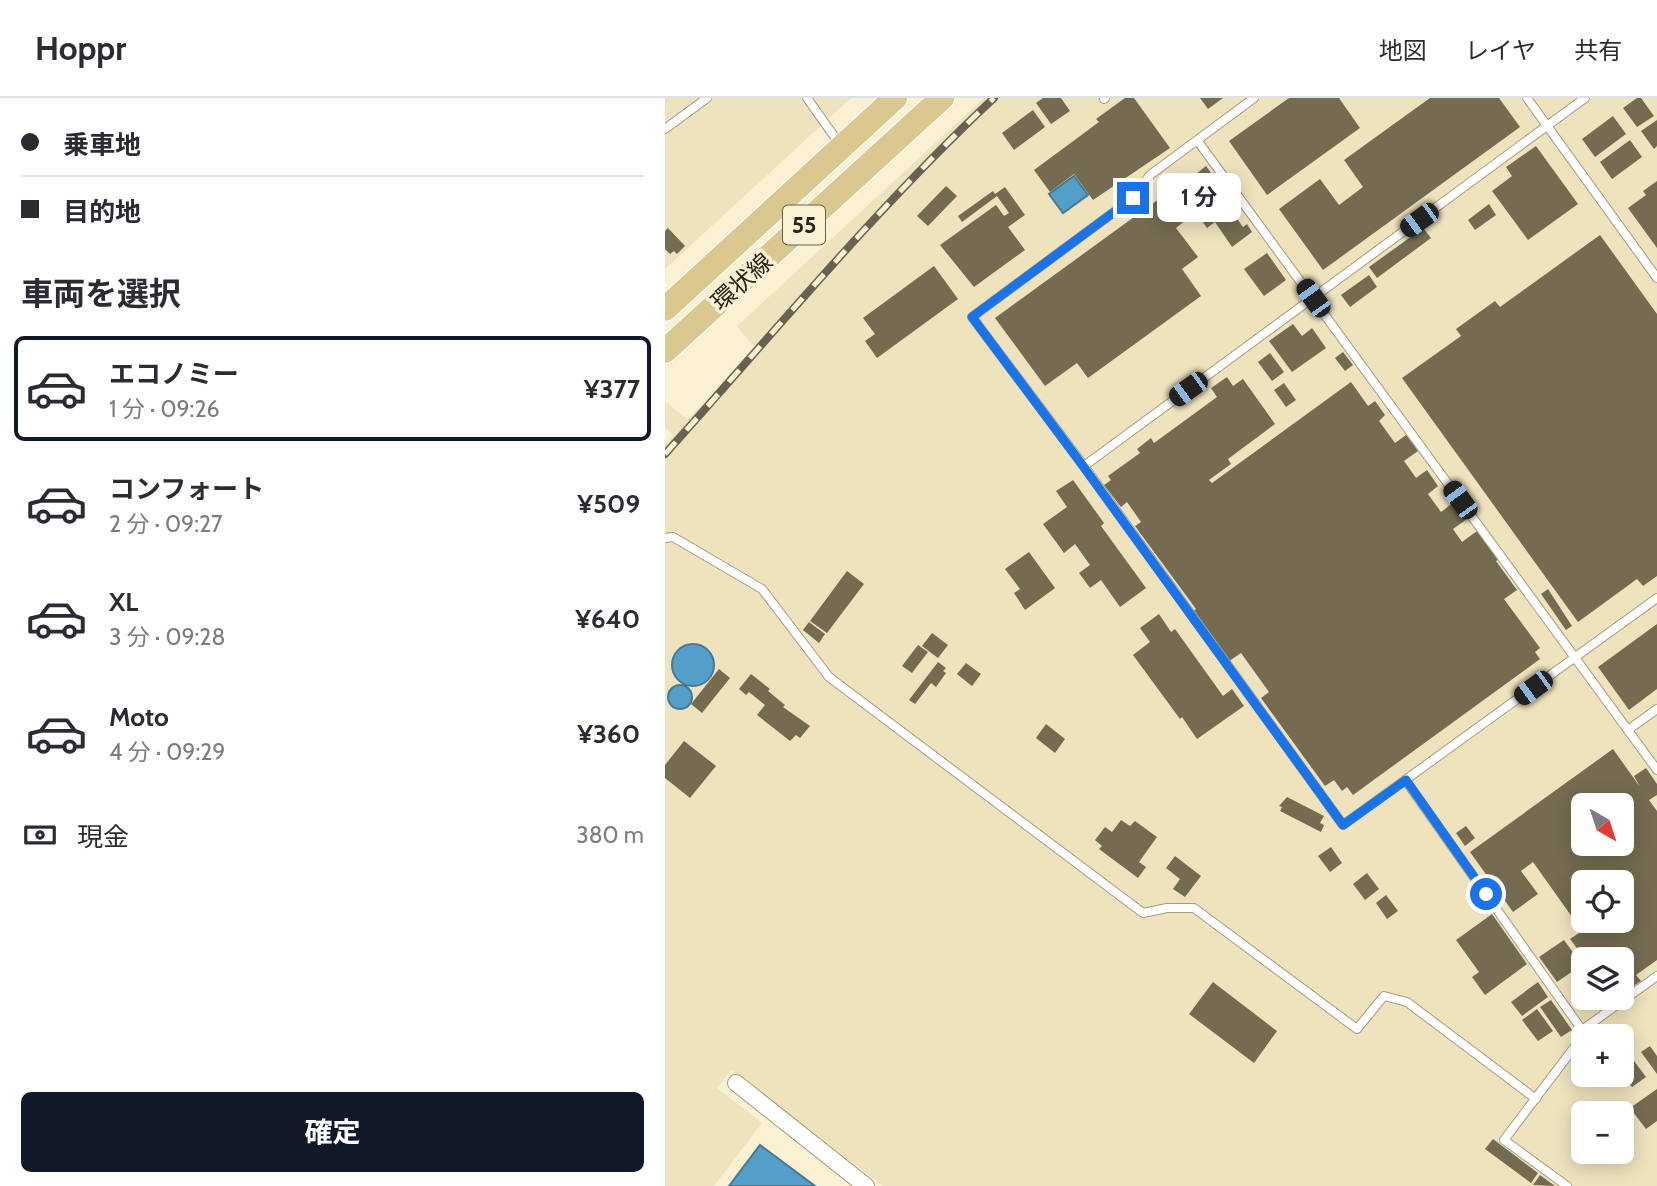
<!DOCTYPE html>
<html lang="ja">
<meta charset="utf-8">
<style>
:root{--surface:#fff;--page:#f7f7f7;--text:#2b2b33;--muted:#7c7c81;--line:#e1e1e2;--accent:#111827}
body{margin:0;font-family:Cabin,"Noto Sans JP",sans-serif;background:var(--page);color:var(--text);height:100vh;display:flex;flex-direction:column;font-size:26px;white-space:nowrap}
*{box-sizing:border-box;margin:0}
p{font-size:23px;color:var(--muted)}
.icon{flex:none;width:38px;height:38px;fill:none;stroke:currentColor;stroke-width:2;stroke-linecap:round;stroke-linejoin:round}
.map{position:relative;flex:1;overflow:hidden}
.panel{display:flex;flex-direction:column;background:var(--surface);width:665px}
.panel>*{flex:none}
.hud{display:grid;align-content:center;height:154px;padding:0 21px;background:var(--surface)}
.needle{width:46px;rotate:141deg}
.controls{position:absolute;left:906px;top:695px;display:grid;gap:14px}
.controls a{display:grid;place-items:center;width:63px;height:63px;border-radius:10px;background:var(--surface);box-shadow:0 4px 18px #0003;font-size:35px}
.end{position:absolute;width:32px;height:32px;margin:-16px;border:9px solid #1a73e8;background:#fff;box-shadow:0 0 0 4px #fff}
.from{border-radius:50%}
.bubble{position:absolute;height:49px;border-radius:10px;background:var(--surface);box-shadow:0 4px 18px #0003;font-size:23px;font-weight:700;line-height:49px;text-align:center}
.car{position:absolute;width:21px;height:42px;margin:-21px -10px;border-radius:9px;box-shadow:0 0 5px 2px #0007;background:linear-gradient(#222 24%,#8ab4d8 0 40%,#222 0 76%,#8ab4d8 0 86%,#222 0)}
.hud b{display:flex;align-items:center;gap:24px;height:66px;font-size:26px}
.hud b+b{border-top:2px solid var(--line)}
.hud i{width:18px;height:18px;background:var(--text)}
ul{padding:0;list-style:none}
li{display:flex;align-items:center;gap:21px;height:105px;margin:0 14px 10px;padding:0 7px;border:4px solid transparent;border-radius:10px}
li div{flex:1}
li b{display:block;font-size:26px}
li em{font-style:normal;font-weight:700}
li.on{border-color:var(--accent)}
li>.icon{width:63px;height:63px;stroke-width:1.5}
h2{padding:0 21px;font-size:32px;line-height:84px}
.pay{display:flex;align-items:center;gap:18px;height:77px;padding:0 21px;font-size:26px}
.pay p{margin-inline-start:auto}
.button{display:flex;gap:14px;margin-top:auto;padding:14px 21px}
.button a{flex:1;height:80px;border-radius:10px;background:var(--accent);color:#fff;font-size:28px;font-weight:700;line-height:80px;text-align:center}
header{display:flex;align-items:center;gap:42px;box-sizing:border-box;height:98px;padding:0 35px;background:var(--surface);border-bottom:2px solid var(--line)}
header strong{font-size:33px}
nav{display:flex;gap:38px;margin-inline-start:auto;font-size:24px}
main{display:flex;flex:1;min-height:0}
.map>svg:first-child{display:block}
</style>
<header>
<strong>Hoppr</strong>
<nav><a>地図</a><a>レイヤ</a><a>共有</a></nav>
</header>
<main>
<section class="panel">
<div class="hud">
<b><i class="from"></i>乗車地</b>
<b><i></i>目的地</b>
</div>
<h2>車両を選択</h2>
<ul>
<li class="on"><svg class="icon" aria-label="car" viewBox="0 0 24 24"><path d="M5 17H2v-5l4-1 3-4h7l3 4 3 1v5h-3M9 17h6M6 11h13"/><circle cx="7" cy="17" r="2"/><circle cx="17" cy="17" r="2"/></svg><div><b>エコノミー</b><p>1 分 · 09:26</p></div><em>¥377</em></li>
<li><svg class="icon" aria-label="car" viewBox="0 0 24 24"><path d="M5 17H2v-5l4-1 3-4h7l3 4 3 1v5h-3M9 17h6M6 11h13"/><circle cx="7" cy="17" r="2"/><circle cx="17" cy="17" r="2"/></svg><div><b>コンフォート</b><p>2 分 · 09:27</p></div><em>¥509</em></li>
<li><svg class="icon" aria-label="car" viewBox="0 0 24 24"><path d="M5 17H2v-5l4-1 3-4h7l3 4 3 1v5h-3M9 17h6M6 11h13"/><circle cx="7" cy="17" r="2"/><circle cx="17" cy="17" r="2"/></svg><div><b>XL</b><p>3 分 · 09:28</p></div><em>¥640</em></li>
<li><svg class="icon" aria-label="car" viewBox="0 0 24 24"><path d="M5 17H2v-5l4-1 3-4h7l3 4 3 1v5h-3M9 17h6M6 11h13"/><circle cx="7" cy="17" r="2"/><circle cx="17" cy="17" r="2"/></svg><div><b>Moto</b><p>4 分 · 09:29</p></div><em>¥360</em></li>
</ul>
<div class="pay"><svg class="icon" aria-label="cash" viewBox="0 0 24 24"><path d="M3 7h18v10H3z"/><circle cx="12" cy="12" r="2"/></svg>現金<p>380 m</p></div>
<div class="button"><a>確定</a></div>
</section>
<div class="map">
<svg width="992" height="1088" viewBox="0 0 992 1088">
<rect width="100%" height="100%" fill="#faf0d2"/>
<!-- built -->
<path fill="#efe3be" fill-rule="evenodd" d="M0,0h186l-186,171z
M319,0h673v1088h-774l-152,-116 -14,18 45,35 -48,63h-49v-741l8,-10 -8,-7v-27l23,19 66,-73 -17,-21zM919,707h38v39h-38zM919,784h38v38h-38zM919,861h38v39h-38zM919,938h38v38h-38zM919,1015h38v39h-38z"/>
<!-- water -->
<path fill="#539fc9" stroke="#467a94" stroke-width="2" d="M409,78l14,19 -25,18 -14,-19z
M7 567a21 21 0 1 1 42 0a21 21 0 1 1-42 0Z
M3 599a12 12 0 1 1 24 0a12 12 0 1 1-24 0Z
M95,1047l55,41h-86z"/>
<!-- building -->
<path fill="#746b51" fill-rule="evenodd" d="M378,0h18l9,13 -19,13 -15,-21z
M460,0h9l36,50 -77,52 -19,-26 -24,18 -16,-22 65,-48 -3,-3z
M535,0h23l-15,11z
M624,0h50l21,30 -93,67 -38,-54z
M765,0h69l21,29 -197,143 -44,-61 41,-30 19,26 24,-18 -19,-27z
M972,0h4l13,18 -17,11 -14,-19z
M368,12l12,17 -31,23 -12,-17z
M948,18l13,18 -31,23 -13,-18z
M992,22v26l-3,3 -13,-18z
M965,42l12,17 -30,22 -12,-17z
M871,48l42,58 -50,36 -36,-49 20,-15 -6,-9z
M541,68l29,40 -5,3 13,18 4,-3 5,8 -20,15 -17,-25 -8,6 -10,-14 12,-9 -1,-2 -15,11 -17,14 22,29 -16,12 19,27 -113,82 -11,-15 -32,23 -50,-68 179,-130 2,2z
M992,83v67l-29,-40 18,-13 -3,-4z
M281,88l11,10 -29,30 -11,-10z
M340,89l20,28 -17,12 17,23 -51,37 -34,-42 56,-40 8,11 5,-3 -12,-17 -35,26 -4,-6 35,-25 2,3z
M824,106l7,11 -21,15 -7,-10z
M3,130l17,18 -8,8 -3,-3 -4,3 -5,-5v-18z
M758,130l8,10 -54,40 -8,-11z
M935,137l57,79v262l-14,10 -6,-7 -59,43 -176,-244 59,-42 -5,-7 39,-28 5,6z
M602,155l19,27 -22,16 -20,-27z
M269,168l24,33 -81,59 -12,-17 10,-7 -12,-16z
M704,177l8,12 -27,20 -9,-12z
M628,226l9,12 10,-8 14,20 -34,24 -23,-31z
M678,254l10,13 -8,6 -10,-13z
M605,255l14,19 -12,9 -14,-19z
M562,279l6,9 10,-7 32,45 -47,35 3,5 -22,16 3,3 139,-101 17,24 7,-5 10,14 -6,6 16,22 11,-8 12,16 -14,10 12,17 11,-8 11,16 -10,8 13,18 13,-10 13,17 -14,10 9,13 15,-11 21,29 -2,1 21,29 -13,9 36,49 -5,4 5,7 -187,136 -6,-8 -5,4 -8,-11 -9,6 -64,-88 8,-6 -28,-39 -13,9 -36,-50 4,-3 -61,-83 6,-4 -14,-20 -6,5 -17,-22 7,-5 -3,-4 32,-23 -3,-4 14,-11 3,5 63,-46 -6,-9z
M619,285l12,17 -10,7 -12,-17z
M408,382l31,43 -3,3 45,62 -26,19 -19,-27 -11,8 -11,-15 11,-8 -15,-21 -11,9 -21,-29 24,-17 -11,-16z
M364,454l26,36 -30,22 -11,-17 6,-4 -15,-20z
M182,473l17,13 -37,49 -17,-12z
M883,491l24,37 -6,4 -25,-36z
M494,516l12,18 4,-3 48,67 9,-7 12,17 -47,33 -15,-22 -2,2 -47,-64 17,-13 -10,-14z
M144,524l16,12 -6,9 -16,-13z
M992,526v65l-28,21 -31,-43z
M267,535l16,12 -10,13 -16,-12z
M253,547l10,7 -16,21 -10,-7z
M273,564l8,6 -3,3 3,2 -10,14 -5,-4 -16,21 -6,-4z
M301,565l15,11 -9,12 -15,-12z
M54,571l11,9 -28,35 -11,-9z
M86,576l19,15 -2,2 17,14 -2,2 27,19 -10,12 -4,-3 -6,6 -33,-26 8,-10 -16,-13 -3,3 -7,-6z
M381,626l19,15 -10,14 -19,-15z
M19,643l32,25 -26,32 -25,-20v-13z
M948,651l27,38 -6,-11 12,-8 11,16v11l-8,5 8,11v149l-21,15 5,6 -19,12v-34h-37l-15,-20 12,-8 -49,-69 -12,9 17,23 -25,18 -43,-60zM919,707h38v39h-38zM919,784h38v38h-38z
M622,699l37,19 -4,7 4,2 -3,7 -41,-21 2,-4 -3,-1z
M456,722l9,6 5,-5 22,16 -18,25 7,5 -8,11 -39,-29 3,-3 -7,-6 10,-13 7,5z
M801,728l9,12 -10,8 -9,-13z
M666,749l11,16 -12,9 -12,-16z
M510,758l26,20 -16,21 -12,-8 7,-10 -14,-11z
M702,775l12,16 -14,11 -12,-16z
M721,797l12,16 -11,8 -11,-16z
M827,816l35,50 -42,31 -13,-18 7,-5 -23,-32z
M899,842l18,25 -25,17 -18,-25z
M548,884l64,49 -23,32 -65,-49z
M873,884l10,15 -26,19 -11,-14z
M886,902l21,30 -11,7 -21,-30z
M872,911l16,22 -15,10 -16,-21z
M985,948l7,10v18l-16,-22z
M969,963l12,16 -14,10 -10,-13v-5z
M992,991v32l-11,8 -16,-21z
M828,1041l45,34 -7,10 -46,-34z
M875,1077l15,11 -22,-1z"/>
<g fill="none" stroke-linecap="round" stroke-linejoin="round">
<defs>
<path id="lane" d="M142,0l34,48
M589,0l-104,77 -17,23 -161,119 112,149 259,359 314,-227
M862,0l130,180
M439,1l1,-1
M0,31l42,-31
M532,42l460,630
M419,368l501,-368
M0,440l8,-1 89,52 67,88 314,236 24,-5h27l163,121 27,-33 23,6 129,97
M963,632l29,-21
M741,683l176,249
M902,1088l-63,-46 72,-95 6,-15 75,-54"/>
<path id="street" d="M71,985l130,103"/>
<path id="primary" d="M0,211l230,-211
M0,253l277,-253"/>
</defs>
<!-- lane casing -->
<use href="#lane" stroke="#a49b7f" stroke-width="10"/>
<!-- street casing -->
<use href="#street" stroke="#a49b7f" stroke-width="18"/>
<!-- primary casing -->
<use href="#primary" stroke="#fff" stroke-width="26"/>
<!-- lane -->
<use href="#lane" stroke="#fff" stroke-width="8"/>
<!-- street -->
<use href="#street" stroke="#fff" stroke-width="16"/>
<!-- primary -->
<use href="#primary" stroke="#dac890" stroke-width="24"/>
<defs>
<path id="rail" d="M0,356c108,-120 211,-246 329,-356"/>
</defs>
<!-- rail casing -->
<use href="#rail" stroke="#686252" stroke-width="8"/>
<!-- rail -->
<use href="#rail" stroke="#faf0d2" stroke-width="5" stroke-dasharray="16" stroke-linecap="butt"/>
</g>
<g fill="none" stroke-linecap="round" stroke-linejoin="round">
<!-- route -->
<path stroke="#1a73e8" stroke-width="9" d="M468,100l-161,119 111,149 260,359 63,-45 80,114"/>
</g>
<g text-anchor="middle" stroke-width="7" stroke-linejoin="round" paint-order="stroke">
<!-- shield labels -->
<rect fill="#faf0d2" stroke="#676150" stroke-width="2" x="118" y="107.5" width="42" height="39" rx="5"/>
<g font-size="23" font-weight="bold" fill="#282419">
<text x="139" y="135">55</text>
</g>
<!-- street labels -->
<g font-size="24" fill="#282419" stroke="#faf0d2">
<text transform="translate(77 184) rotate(-42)" y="8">環状線</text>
</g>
</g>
</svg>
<div class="controls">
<a><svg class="needle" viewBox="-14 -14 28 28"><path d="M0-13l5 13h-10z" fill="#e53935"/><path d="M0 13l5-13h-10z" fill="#7c7c81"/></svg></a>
<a><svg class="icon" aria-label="locate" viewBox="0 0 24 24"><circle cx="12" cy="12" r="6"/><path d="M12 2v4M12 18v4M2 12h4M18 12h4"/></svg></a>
<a><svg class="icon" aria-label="layers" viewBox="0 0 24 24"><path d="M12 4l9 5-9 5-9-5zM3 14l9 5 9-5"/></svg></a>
<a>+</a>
<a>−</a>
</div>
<i class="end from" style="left:821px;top:796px"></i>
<i class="end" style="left:468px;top:100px"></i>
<div class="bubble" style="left:492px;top:75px;width:84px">1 分</div>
<i class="car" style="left:754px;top:122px;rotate:234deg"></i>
<i class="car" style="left:648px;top:200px;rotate:324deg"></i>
<i class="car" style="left:523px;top:291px;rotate:234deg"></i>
<i class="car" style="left:795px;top:402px;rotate:324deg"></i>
<i class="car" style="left:868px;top:590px;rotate:234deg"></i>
</div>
</main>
